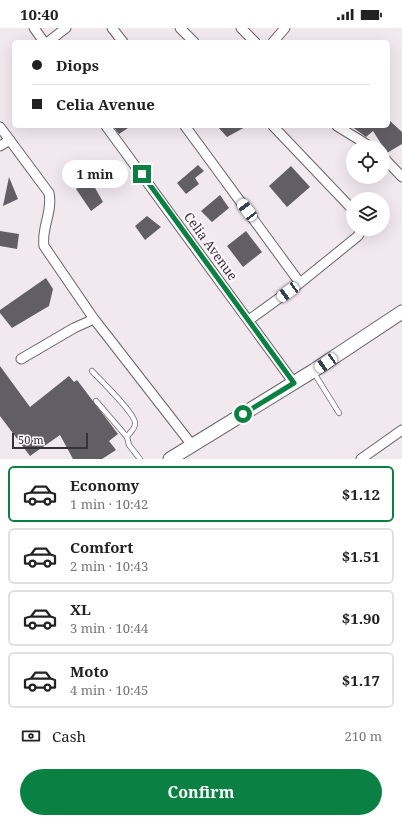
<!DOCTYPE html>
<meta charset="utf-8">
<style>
:root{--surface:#fff;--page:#f6f6f6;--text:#222;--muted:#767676;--line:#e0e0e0;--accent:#0b8043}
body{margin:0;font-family:"Noto Serif",serif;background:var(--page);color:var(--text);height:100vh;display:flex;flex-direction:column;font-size:15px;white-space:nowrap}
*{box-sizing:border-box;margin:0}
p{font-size:13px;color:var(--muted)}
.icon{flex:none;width:22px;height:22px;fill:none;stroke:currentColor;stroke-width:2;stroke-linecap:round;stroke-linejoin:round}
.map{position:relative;height:431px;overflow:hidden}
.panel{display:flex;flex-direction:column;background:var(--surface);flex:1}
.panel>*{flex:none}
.guide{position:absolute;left:12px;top:12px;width:378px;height:88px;border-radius:6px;box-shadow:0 4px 16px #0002;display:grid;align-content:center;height:88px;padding:0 20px;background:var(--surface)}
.buttons{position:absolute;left:346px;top:112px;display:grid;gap:8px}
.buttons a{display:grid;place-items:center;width:44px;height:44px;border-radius:50%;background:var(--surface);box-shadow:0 4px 16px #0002;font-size:20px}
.scale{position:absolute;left:12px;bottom:10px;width:76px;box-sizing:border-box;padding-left:4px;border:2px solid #353134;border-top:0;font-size:11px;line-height:14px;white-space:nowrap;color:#353134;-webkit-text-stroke:3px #fef7fc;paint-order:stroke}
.end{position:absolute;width:18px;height:18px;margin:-9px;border:5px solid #0b8043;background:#fff;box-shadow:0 0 0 2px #fff}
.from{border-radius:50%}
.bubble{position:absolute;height:28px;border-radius:14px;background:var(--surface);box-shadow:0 4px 16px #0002;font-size:13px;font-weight:700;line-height:28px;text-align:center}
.car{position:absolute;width:12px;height:24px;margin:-12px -6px;border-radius:5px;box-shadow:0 0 3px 1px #0007;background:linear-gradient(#fff 24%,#345 0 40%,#fff 0 76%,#345 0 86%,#fff 0)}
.guide b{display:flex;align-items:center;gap:14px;height:38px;font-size:15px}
.guide b+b{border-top:1px solid var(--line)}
.guide i{width:10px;height:10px;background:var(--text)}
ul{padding:7px 0 0;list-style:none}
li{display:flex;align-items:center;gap:12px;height:56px;margin:0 8px 6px;padding:0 12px;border:2px solid var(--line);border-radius:6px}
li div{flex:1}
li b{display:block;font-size:15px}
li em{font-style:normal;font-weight:700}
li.on{border-color:var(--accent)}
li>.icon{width:36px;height:36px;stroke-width:1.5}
.pay{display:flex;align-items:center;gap:10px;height:44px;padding:0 20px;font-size:15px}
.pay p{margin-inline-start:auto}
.primary-button{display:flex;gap:8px;margin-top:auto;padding:8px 20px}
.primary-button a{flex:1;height:46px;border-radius:24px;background:var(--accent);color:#fff;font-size:16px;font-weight:700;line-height:46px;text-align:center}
.status{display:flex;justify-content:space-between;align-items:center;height:28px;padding:0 20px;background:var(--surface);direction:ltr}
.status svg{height:11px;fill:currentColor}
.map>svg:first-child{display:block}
</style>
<div class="status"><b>10:40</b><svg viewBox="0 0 49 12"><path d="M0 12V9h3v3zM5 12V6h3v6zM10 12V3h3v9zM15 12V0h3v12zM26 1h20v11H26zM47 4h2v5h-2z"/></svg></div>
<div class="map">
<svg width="402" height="431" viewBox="0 0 402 431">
<rect width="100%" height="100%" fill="#f2e9ef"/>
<!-- building -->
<path fill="#625e65" d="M390,93l12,11v12l-15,9 -14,-22 -7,6 -15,-11h37z
M113,98h18l-12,8z
M217,98h30l-20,11z
M198,137l6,6 -9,7 4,6 -13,10 -9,-11z
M291,138l19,21 -23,20 -18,-21z
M9,149l9,22 -15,7z
M90,151l13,23 -12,9 -15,-22z
M220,167l9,13 -17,14 -11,-11z
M147,188l14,11 -16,13 -10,-14z
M0,203l19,3 -2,15 -17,-3z
M246,203l16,21 -19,15 -16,-21z
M46,250l7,11 -4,17 -37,22 -12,-15v-3z
M0,338l30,41 39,-31 5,6 3,-2 41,54 -9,7 7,9 -14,9h-29l-13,-24 -30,21 -30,-40z"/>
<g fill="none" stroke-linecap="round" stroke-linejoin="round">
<defs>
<path id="service" d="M92,343c8,9 45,44 43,53 0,5 -6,9 -8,13l2,8 11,14
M314,345l25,40
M96,373l31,36"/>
<path id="minor" d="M34,0l10,14
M112,0l11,14
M180,0l14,14
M241,0l14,14
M48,14l18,-14
M273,14l12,-14
M106,98l188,257
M185,98l115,157
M273,98l80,84
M337,98l34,21
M0,99l49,66c4,19 -8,35 -5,53l50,73 98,126
M0,118l10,-6
M383,129l19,20
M249,292l51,-37 58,-47 4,-7
M21,331l53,-31 20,-9
M361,431l41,-29"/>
<path id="secondary" d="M170,431l143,-88 89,-59"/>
</defs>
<!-- service casing -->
<use href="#service" stroke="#6a6368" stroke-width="6"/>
<!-- minor casing -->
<use href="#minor" stroke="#6a6368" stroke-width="11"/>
<!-- secondary casing -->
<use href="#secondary" stroke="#6a6368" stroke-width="15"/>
<!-- service -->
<use href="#service" stroke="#fff" stroke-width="4.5"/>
<!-- minor -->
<use href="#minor" stroke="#fff" stroke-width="9"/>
<!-- secondary -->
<use href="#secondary" stroke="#fff" stroke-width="13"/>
</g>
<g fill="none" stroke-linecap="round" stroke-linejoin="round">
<!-- route -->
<path stroke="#0b8043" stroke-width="5" d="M142,146l152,209 -51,31"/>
</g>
<g text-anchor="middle" stroke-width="4" stroke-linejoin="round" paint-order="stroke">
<!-- street labels -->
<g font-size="13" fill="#353134" stroke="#fef7fc">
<text transform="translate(211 218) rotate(54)" y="5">Celia Avenue</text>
</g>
</g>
</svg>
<div class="buttons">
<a><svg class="icon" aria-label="locate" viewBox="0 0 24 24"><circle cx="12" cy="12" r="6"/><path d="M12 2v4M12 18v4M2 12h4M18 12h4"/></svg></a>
<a><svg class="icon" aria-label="layers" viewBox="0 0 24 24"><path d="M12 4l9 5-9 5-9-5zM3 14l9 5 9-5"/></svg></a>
</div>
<div class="scale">50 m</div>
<i class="end from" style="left:243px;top:386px"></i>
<i class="end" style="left:142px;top:146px"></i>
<div class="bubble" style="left:62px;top:132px;width:66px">1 min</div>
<i class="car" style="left:247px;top:182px;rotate:323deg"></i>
<i class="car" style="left:288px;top:264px;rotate:234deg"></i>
<i class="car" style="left:326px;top:335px;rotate:236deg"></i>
<div class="guide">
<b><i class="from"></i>Diops</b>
<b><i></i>Celia Avenue</b>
</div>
</div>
<section class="panel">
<ul>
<li class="on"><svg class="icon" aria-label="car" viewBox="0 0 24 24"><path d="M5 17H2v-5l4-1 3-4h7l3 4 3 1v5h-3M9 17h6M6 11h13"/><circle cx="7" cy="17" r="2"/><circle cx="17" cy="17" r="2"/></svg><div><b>Economy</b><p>1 min · 10:42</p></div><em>$1.12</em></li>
<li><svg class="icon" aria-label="car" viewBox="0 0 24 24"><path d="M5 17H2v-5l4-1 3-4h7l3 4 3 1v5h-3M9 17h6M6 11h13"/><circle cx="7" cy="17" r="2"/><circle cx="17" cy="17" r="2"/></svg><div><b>Comfort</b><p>2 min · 10:43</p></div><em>$1.51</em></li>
<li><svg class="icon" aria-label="car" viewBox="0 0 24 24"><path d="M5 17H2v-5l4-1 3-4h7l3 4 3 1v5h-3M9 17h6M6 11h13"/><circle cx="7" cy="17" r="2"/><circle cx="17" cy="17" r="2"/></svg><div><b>XL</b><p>3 min · 10:44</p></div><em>$1.90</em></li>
<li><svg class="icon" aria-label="car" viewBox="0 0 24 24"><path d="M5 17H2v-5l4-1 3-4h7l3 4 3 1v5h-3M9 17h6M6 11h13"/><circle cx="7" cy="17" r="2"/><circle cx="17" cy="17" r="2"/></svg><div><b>Moto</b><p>4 min · 10:45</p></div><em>$1.17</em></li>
</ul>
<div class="pay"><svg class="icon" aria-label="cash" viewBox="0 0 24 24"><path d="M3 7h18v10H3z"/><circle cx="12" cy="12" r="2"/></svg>Cash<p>210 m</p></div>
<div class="primary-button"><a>Confirm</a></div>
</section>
